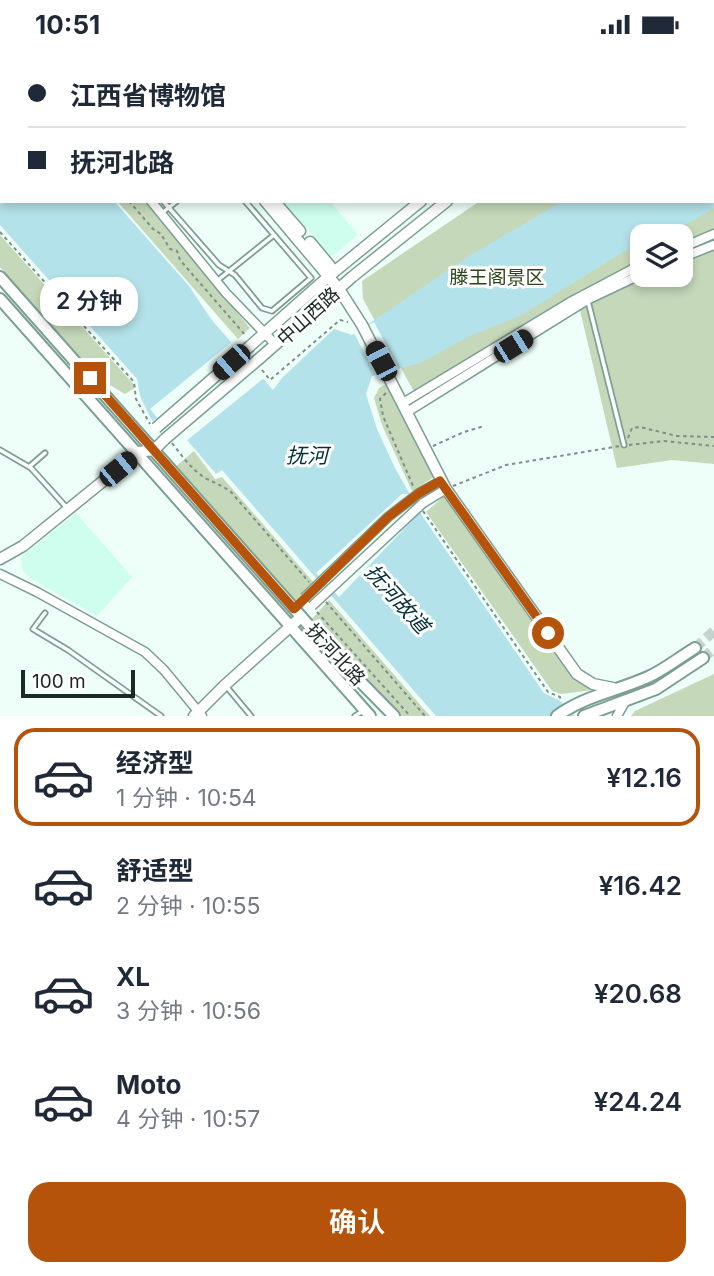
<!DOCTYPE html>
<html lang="zh">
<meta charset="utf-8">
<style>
:root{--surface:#fff;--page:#f2f2f3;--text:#1f2937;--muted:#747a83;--line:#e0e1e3;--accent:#b45309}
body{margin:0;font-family:Inter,"Noto Sans SC",sans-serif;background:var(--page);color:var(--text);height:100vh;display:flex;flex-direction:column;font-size:26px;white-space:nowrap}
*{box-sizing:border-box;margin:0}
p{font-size:23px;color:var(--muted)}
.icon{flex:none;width:38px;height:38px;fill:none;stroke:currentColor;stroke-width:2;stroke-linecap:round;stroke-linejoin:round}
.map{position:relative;height:667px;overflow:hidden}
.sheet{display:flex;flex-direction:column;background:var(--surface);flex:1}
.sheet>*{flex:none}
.hud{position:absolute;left:0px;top:0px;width:714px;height:154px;box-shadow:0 4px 10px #0003;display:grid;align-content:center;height:154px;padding:0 28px;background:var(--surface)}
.controls{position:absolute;left:630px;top:175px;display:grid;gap:14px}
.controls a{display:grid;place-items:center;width:63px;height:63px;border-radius:14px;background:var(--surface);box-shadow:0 4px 10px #0003;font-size:35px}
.scale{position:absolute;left:21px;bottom:18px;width:114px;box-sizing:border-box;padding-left:7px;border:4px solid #1a2924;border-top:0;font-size:19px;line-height:24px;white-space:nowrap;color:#1a2924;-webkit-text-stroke:5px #fff;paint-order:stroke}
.end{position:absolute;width:32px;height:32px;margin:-16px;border:9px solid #b45309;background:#fff;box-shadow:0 0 0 4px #fff}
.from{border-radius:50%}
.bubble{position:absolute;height:49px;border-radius:21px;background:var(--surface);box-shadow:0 4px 10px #0003;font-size:23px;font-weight:600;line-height:49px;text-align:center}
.car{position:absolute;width:21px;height:42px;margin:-21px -10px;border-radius:9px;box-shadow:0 0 5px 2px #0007;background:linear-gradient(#222 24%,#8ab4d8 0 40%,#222 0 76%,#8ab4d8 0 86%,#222 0)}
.hud b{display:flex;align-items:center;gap:24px;height:66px;font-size:26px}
.hud b+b{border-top:2px solid var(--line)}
.hud i{width:18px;height:18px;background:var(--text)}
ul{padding:12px 0 0;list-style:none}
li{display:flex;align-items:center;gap:21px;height:98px;margin:0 14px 10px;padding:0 14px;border:4px solid transparent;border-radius:21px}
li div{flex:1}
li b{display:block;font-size:26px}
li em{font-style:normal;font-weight:600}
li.on{border-color:var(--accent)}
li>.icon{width:63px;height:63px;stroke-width:1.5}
.action{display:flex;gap:14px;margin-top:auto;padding:14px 28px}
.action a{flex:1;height:80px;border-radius:21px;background:var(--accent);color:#fff;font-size:28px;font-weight:600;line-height:80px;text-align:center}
.status{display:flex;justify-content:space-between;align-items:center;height:49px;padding:0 35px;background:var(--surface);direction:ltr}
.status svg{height:19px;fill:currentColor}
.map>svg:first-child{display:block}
</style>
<div class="status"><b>10:51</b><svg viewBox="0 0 49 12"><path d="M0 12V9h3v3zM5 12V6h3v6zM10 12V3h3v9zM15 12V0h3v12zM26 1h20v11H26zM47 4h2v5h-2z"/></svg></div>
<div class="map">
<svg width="714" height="667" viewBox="0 0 714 667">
<rect width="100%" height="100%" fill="#eefef8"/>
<!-- built -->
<path fill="#cefeed" d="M283,152h47l28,34 -27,22z
M76,464l56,64 -35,39 -67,-38 -7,-7 -2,-13z"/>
<!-- green -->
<path fill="#c5d8b9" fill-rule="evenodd" d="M705,0h9v415l-42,-4 -55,8 -37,-158 -157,98 -60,-109 -1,-18 118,-80h232v-150h-10zM642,187h39v39h-39z
M117,152h27l106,127 -12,11z
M0,186l136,152 -11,7 -27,-16 -98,-111z
M386,335l48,93 -22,14 -30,-66 -8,-27 5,-10z
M194,402l21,28 7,-2 92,106 -19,21 -121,-136z
M444,447l134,186 15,8 -32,4 -9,-3 -126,-179z
M329,551l101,116h-35l-83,-97z
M714,625v42h-83l4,-5z"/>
<!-- water -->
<path fill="#b4e2ea" d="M0,23l2,129h112l75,85 22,33 62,71 9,-12 52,-49 18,6 117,-79 94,-55h149l2,-87v94c-22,14 -46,28 -72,28v7l-17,8 -105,65 -48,19 -52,28 -48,13 -6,18 11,35 18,39 28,49 121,176 16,8 15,15h-139l-214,-246 -6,4 -51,-60 -13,7 -12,-25 -3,-17 -137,-154z"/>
<!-- pier -->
<path fill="#eefef8" d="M374,273l26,49 -23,7 -23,-45z
M233,292l31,37 -79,64 -21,-24 -4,3 -10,-12z
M402,445h12l9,15 -84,88 -23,-24z"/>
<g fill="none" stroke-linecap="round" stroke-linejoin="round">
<!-- trunk-tunnel -->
<path stroke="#c4d3ce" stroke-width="10" stroke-dasharray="10 5" stroke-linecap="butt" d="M695,599l19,-17
M703,609l11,-9"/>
<defs>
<path id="service" d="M36,0l1,2
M90,0l1,2
M340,0l1,2
M411,0l2,2
M421,0l2,2
M553,0l1,2
M599,2l2,-2
M163,152l56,64 16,10 27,33 10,3 39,-33 -66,-77
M162,164l15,-12
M218,231l56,-45
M588,252l36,144
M0,401l31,18 36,40
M29,418l16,-14
M45,564l-12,16 35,21 93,66
M226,637l25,30
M355,667l8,-5"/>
<path id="minor" d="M236,2l2,-2
M434,2l2,-2"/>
<path id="tertiary" d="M22,0l2,2
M275,0l2,2
M222,2l1,-2
M151,152l75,92 50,52
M681,199l33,-14
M681,209l33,-13
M403,354l169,-102 70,-37
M407,363l180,-112 55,-26
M419,444l22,-12
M423,454l23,-14
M0,525l37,18 108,60 19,18 38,46
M617,667l9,-16"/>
<path id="secondary" d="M130,0l1,2
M667,2l2,-2
M265,152l74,88 23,36 84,164 131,185 16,10 20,4
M274,152l26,30
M310,193l20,24 -1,10
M250,297l79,-70 92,-75
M260,309l92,-81 95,-76
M0,510l23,-13 116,-94 15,-2 11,-11
M194,667l31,-31 76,-68"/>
<path id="primary" d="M634,2l2,-2
M655,2l2,-2
M0,228l344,388 50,51
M0,250l370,417"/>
<path id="trunk" d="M557,667c27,-20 60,-25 91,-39 16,-7 32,-20 47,-29
M584,667l72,-27 47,-31"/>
</defs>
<!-- service casing -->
<use href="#service" stroke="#7b9f93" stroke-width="7"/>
<!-- minor casing -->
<use href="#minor" stroke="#7b9f93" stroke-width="10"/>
<!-- tertiary casing -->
<use href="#tertiary" stroke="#7b9f93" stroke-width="11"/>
<!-- secondary casing -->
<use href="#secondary" stroke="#7b9f93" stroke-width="13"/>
<!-- primary casing -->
<use href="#primary" stroke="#7b9f93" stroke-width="14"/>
<!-- trunk casing -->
<use href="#trunk" stroke="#7b9f93" stroke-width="14"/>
<!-- path -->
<path stroke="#7e8e88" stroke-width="2" stroke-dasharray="3.5 3.5" stroke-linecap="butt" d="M374,2l1,-2
M0,12l2,2
M129,152l24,28 8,5 9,15 7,2 3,9 66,76
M0,183l134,150 2,17 14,25
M262,321l8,10 70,-60 8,2
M386,344l-6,6 3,17 30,70
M628,389l4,-10 8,-1 37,9 37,1
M172,394c10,13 19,26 33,35 9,5 17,7 26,14l78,90
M629,396l35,-4 50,5
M433,397l31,-14 20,-6
M453,437l53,-21 114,-19
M423,462l125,181 12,5 1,4
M326,553l99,114
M317,563l93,104"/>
<!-- service -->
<use href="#service" stroke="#fff" stroke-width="3.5"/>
<!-- minor -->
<use href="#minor" stroke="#fff" stroke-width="7"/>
<!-- tertiary -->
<use href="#tertiary" stroke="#fff" stroke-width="8"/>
<!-- secondary -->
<use href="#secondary" stroke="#fff" stroke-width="10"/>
<!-- primary -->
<use href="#primary" stroke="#fff" stroke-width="10"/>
<!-- trunk -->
<use href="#trunk" stroke="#fff" stroke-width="10"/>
<defs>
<path id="tertiary-bridge" d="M304,549l84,-81 31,-24
M312,557l111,-103"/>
<path id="secondary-bridge" d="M156,379l94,-82
M165,390l95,-81"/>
</defs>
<!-- tertiary-bridge casing -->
<use href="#tertiary-bridge" stroke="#7b9f93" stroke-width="11" stroke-linecap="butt"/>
<!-- secondary-bridge casing -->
<use href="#secondary-bridge" stroke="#7b9f93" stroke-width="13" stroke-linecap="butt"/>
<!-- tertiary-bridge -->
<use href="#tertiary-bridge" stroke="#fff" stroke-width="8"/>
<!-- secondary-bridge -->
<use href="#secondary-bridge" stroke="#fff" stroke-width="10"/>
</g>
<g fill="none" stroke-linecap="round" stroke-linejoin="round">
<!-- route -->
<path stroke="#b45309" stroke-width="9" d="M90,329l204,231 94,-92 31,-24 21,-12 108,152"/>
</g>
<g text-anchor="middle" stroke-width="6" stroke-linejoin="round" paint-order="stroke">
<!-- park labels -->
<g font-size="19" fill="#2b4517" stroke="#fff">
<text x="497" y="235">滕王阁景区</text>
</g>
<!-- street labels -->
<g font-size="19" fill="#1a2924" stroke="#fff">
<text transform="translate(308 267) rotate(-42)" y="7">中山西路</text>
<text transform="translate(336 605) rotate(47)" y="7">抚河北路</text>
</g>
<!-- water labels -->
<g font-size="21" font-style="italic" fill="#033037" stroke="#fff">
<text x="307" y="414">抚河</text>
<text transform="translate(397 550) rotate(48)" y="7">抚河故道</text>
</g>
</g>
</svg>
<div class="controls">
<a><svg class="icon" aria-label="layers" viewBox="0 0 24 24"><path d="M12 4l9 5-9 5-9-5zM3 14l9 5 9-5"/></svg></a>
</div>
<div class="scale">100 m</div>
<i class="end from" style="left:548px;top:584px"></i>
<i class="end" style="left:90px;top:329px"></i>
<div class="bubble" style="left:40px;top:228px;width:98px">2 分钟</div>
<i class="car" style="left:513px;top:297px;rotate:58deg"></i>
<i class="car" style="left:381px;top:312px;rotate:332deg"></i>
<i class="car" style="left:231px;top:313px;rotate:229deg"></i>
<i class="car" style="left:118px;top:420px;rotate:51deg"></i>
<div class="hud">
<b><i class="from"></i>江西省博物馆</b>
<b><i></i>抚河北路</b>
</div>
</div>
<section class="sheet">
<ul>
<li class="on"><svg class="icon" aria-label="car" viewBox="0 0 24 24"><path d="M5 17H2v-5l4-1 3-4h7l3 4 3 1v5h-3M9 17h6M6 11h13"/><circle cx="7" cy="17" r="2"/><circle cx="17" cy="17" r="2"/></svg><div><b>经济型</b><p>1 分钟 · 10:54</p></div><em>¥12.16</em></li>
<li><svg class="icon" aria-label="car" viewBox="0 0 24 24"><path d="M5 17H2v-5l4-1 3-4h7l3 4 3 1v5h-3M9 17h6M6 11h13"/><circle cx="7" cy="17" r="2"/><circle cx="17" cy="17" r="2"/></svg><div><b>舒适型</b><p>2 分钟 · 10:55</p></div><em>¥16.42</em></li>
<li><svg class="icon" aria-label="car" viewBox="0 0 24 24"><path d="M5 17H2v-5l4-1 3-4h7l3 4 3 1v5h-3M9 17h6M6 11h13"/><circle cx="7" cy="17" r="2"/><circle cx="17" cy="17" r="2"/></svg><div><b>XL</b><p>3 分钟 · 10:56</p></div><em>¥20.68</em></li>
<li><svg class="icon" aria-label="car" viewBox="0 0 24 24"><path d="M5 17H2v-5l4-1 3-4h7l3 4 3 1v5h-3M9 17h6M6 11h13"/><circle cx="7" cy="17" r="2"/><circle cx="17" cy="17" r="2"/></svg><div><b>Moto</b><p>4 分钟 · 10:57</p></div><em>¥24.24</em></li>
</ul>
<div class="action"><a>确认</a></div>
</section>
